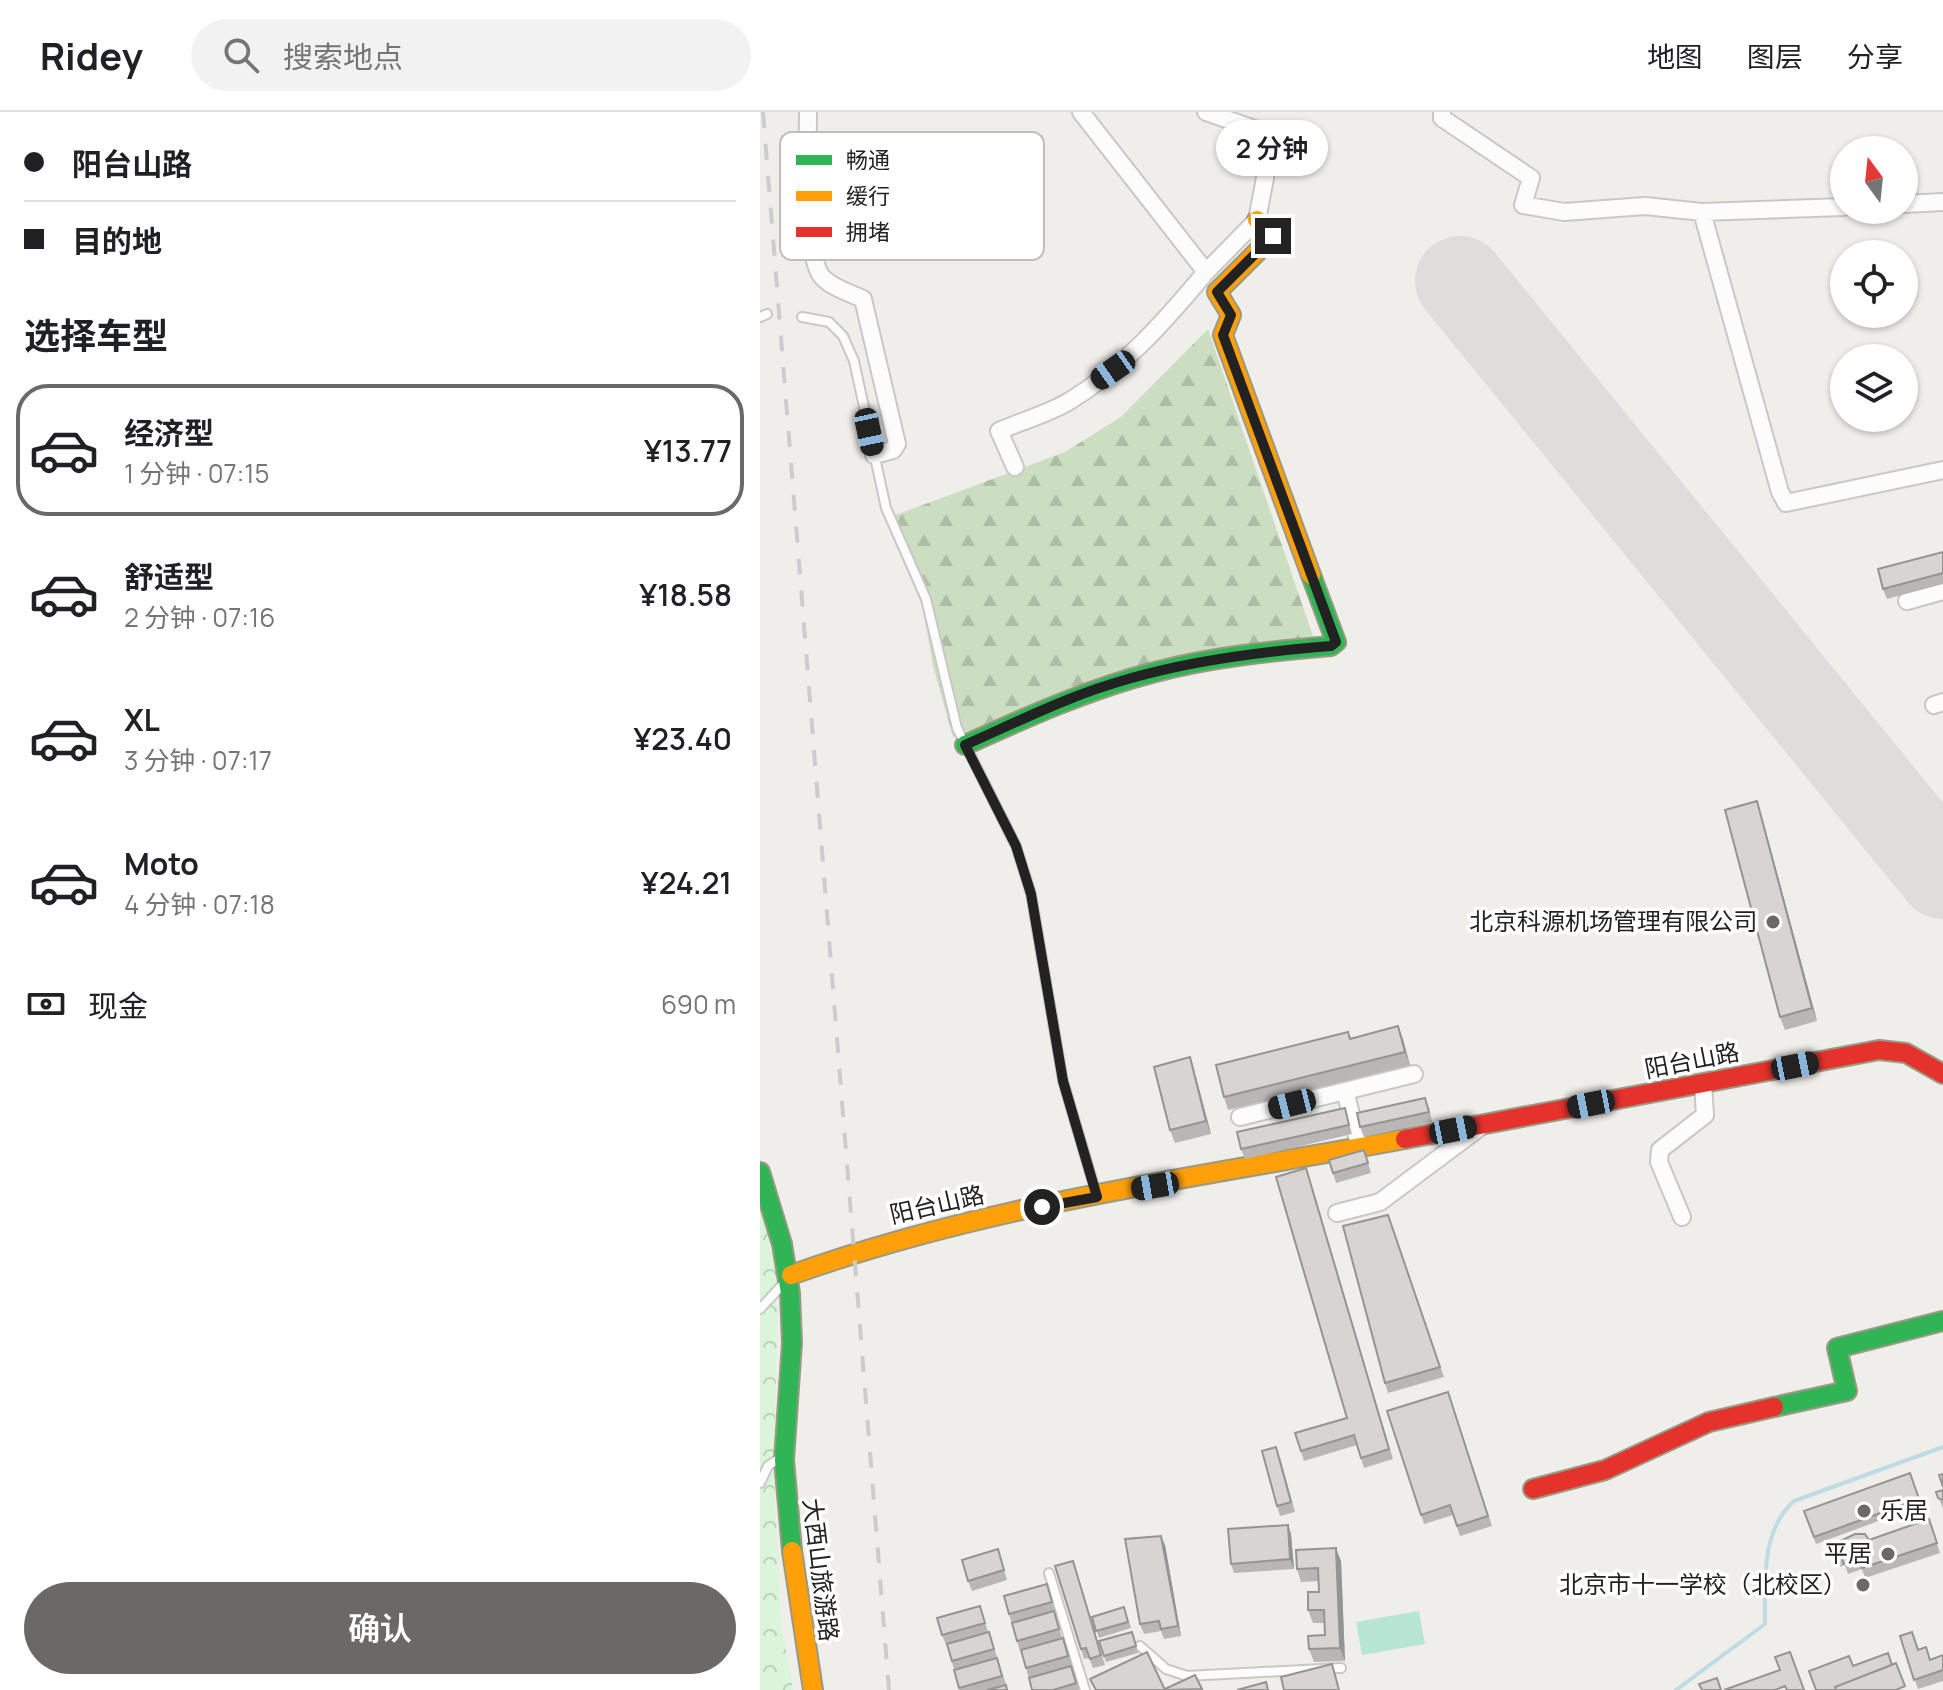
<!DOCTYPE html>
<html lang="zh">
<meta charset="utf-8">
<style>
:root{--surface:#fff;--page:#f2f2f2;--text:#202124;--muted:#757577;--line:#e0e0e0;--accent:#6a6968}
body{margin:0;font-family:Manrope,"Noto Sans SC",sans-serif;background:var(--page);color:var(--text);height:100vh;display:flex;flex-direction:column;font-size:30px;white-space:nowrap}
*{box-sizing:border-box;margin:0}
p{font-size:26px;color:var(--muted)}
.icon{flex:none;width:44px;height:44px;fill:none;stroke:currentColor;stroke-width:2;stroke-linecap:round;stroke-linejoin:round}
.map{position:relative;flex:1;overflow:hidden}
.details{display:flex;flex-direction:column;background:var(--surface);width:760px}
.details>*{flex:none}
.hud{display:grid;align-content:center;height:176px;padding:0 24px;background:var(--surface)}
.needle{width:52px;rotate:345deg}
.tools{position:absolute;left:1070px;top:24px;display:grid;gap:16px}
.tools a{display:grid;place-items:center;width:88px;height:88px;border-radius:50%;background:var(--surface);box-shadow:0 2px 6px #0004;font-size:40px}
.end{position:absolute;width:36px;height:36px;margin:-18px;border:10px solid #222;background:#fff;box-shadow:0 0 0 4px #fff}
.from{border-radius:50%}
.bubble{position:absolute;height:56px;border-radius:28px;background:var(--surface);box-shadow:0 2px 6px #0004;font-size:26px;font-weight:600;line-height:56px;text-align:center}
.car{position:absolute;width:24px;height:48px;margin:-24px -12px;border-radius:10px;box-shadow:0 0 6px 2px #0007;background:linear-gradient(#222 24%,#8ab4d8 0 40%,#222 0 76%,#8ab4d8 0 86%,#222 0)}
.hud b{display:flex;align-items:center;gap:28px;height:76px;font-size:30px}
.hud b+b{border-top:2px solid var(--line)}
.hud i{width:20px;height:20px;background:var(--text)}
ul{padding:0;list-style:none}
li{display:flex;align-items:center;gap:24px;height:132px;margin:0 16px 12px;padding:0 8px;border:4px solid transparent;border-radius:32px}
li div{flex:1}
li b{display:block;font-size:30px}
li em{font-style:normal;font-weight:600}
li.active{border-color:var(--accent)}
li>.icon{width:72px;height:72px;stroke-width:1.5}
h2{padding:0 24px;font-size:36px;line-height:96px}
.pay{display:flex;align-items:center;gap:20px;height:88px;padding:0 24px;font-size:30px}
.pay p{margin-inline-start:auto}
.action{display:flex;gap:16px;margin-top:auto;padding:16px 24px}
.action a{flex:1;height:92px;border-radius:48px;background:var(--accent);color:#fff;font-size:32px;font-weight:600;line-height:92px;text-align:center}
header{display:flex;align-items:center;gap:48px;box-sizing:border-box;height:112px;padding:0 40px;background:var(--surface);border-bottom:2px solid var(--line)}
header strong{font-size:38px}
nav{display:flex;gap:44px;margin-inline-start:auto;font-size:28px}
.search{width:560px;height:72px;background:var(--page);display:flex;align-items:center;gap:20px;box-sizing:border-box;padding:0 28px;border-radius:44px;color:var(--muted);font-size:30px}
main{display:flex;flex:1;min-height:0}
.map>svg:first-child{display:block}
</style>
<header>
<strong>Ridey</strong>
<div class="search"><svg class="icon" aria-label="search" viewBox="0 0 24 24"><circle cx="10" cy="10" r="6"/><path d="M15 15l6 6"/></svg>搜索地点</div>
<nav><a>地图</a><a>图层</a><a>分享</a></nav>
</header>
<main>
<section class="details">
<div class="hud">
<b><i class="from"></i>阳台山路</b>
<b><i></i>目的地</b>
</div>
<h2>选择车型</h2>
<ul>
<li class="active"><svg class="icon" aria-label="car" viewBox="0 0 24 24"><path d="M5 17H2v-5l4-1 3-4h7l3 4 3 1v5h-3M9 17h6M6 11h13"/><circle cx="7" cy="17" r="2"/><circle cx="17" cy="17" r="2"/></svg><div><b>经济型</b><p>1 分钟 · 07:15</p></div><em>¥13.77</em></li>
<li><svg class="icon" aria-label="car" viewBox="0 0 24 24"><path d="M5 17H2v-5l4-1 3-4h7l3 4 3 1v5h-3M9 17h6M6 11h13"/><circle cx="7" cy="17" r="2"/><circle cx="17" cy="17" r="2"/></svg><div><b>舒适型</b><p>2 分钟 · 07:16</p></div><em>¥18.58</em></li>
<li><svg class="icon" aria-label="car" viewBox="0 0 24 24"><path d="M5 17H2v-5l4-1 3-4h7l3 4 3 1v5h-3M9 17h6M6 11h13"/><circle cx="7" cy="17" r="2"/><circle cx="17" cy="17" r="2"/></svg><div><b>XL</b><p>3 分钟 · 07:17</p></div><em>¥23.40</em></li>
<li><svg class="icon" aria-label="car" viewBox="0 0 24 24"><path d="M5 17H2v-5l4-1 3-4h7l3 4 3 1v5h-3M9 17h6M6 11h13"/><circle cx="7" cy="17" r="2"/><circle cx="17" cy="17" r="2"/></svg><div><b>Moto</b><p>4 分钟 · 07:18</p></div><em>¥24.21</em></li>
</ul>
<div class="pay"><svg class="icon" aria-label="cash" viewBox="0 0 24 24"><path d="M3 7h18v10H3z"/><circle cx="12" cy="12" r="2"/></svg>现金<p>690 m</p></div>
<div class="action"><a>确认</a></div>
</section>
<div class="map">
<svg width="1183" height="1578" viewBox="0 0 1183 1578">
<defs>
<pattern id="forest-firs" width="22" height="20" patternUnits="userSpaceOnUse" patternTransform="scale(2)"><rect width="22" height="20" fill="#cbdec1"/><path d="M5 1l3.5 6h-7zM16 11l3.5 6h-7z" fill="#aebea6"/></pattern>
<pattern id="park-crowns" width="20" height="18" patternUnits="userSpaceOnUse" patternTransform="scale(2)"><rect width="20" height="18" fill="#daf5da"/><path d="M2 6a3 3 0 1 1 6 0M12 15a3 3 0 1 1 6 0" fill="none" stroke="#bbd2bb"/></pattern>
</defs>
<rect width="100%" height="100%" fill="#f0eeeb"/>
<!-- forest -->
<path fill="url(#forest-firs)" d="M448,217l106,310 -155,21 -206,77 -20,-71 -12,-68 -36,-79 180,-67 56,-35z"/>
<!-- park -->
<path fill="url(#park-crowns)" d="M0,1087l18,81 -4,197 7,146 12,67h-33z"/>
<!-- pitch -->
<path fill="#b7e6d2" d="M659,1499l6,33 -63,11 -6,-33z"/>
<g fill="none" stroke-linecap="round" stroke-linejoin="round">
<!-- stream -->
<path stroke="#bfdbe3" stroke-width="4" d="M916,1578l89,-66c0,-42 -4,-94 29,-123l149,-54"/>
<!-- runway -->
<path stroke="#dedddc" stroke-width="90" d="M700,169l483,593"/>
<defs>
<path id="lane" d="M0,205l7,-3
M42,205l27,5 14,14 11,25 32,147 40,91 31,129 59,118 15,48 32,187 34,115
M0,1197l24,-26
M0,1371l8,-17 12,-8
M289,1461l36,117
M380,1534l26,23 21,7 154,-8"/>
<path id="street" d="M48,0c0,35 -4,134 12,162 7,12 30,19 43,25l34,145 -4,6 -19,5
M321,0l125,160 51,-52 8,-42 1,-45 -60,-21
M682,0v6l89,60 -8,27 41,7 81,-6 57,6 142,-5
M1144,92l39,-2
M942,100l78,280 6,11 157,-33
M255,355l-16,-36c23,-10 48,-17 69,-29 55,-33 97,-81 138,-130
M1147,489l36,-10
M1174,593l9,-3
M585,979l69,-17
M480,1005l105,-26 15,57
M577,1101l43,-11 103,-77
M922,1105l-23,-55 1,-12 45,-35 -2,-31"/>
<path id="fast" d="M205,633c62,-28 124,-56 190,-73 57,-15 117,-21 176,-26l5,-4 -25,-67
M0,1060l22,72 8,49 2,50 -8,117 8,91
M1014,1295l73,-16 -10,-43 106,-27"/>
<path id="slow" d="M497,108l16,16 -56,56 14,23 -8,20 88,240
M31,1163c197,-71 408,-98 614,-136
M32,1439l21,139"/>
<path id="jam" d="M645,1027l474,-89 27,3 37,21
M773,1377l72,-19 104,-48 65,-15"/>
</defs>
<!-- lane casing -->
<use href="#lane" stroke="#c9c8c7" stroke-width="12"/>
<!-- street casing -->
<use href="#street" stroke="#c9c8c7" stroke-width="20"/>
<!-- fast casing -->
<use href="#fast" stroke="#999a82" stroke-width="22"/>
<!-- slow casing -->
<use href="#slow" stroke="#999a82" stroke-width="22"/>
<!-- jam casing -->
<use href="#jam" stroke="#999a82" stroke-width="22"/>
<!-- lane -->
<use href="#lane" stroke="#fdfcfc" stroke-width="8"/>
<!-- street -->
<use href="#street" stroke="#fdfcfc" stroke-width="16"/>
<!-- fast -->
<use href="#fast" stroke="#30b455" stroke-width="18"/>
<!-- slow -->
<use href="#slow" stroke="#ff9f0a" stroke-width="18"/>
<!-- jam -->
<use href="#jam" stroke="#e5322d" stroke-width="18"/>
<!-- rail -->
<path stroke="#ccc" stroke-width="4" stroke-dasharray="16 16" stroke-linecap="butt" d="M3,0l126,1578"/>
</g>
<!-- wall -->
<path fill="#b9b6b5" d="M1183,440v32l-56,15 -4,-10z
M997,689l4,13 56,207 -32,9 -5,-13z
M638,914l12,39 -182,45 -4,-13 124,-65 3,6z
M434,958l17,64 -36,9 -5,-13z
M669,995l3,15 -68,15 -4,-10z
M585,996l7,26 -107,25 -4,-10z
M604,1038l7,23 -35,10 -7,-23z
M546,1056l87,291 -29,9 -7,-23 -53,16 -9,-28 52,-15z
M628,1103l56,162 -56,16 -3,-10z
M688,1280l44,134 -32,10 -7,-21 -29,9 -37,-113z
M520,1345l15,55 -15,4 -3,-10z
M1150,1361l12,32 -106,39 -12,-33z
M1183,1378v18l-7,-16z
M1169,1407l11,34 -75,25 -3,-9 -14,5 -3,-9 -5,2 -8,-22 37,-5z
M528,1413l3,9 3,35 -60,4 -3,-9z
M405,1433l16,91 -17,3 -3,-8 -17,3 -4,-10z
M241,1447l6,21 -35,11 -4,-10z
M313,1449l32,104 -12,3 -4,-10 -5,1 -3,-10z
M581,1449l4,100 -31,1 -5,-13 16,-14 -1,-12h-11l-5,-13 11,-18v-11l-18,1 -4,-13z
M290,1482l12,44 -42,13 -11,-37z
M220,1494l8,26h1l3,10 16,48h-48l-13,-45h-1l-4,-10z
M364,1495l7,21 -32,10 -7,-21z
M372,1520l6,21 -32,9 -7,-21z
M1140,1524l30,23 13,-4v26l-25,8z
M307,1536l12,42h-47l-6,-22z"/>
<!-- shaded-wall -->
<path fill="#969493" d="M997,689l4,13 56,207 -5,-13z
M638,914l5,13 7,26 -5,-13z
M430,945l4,13 17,64 -5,-13z
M528,1413l3,9 3,35 -4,-10z
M401,1424l4,9 16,91 -3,-10z
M576,1436l5,13 4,100 -5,-13z"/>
<!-- building -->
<path fill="#d7d4d2" stroke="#969493" stroke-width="2" d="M1183,440v21l-60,16 -5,-20z
M997,689l55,207 -32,9 -55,-207z
M638,914l7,26 -181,45 -8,-32 132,-33 2,7z
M430,945l16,64 -36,9 -16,-63z
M665,986l4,14 -69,15 -3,-14z
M585,996l4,17 -108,24 -4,-17z
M604,1038l4,13 -35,10 -4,-13z
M546,1056l83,281 -28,9 -7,-23 -53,16 -6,-18 52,-15 -71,-241z
M628,1103l52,152 -55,16 -42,-157z
M688,1280l40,124 -31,10 -7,-21 -29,10 -34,-104z
M516,1335l15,55 -14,4 -15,-55z
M1150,1361l9,26 -105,38 -10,-26z
M1183,1362v13l-4,-12z
M1183,1378v10l-5,-2 -2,-6z
M1169,1407l8,24 -75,25 -4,-9 -14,5 -3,-9 -4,2 -5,-12 23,-11h10l4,6z
M528,1413l2,34 -59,5 -3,-35z
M401,1424l17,90 -17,3 -2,-8 -19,3 -15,-85z
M576,1436l4,100 -31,1 -1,-13 17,-1 -1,-25h-16v-18h11l-1,-24 -21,1 -1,-19z
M238,1437l6,21 -36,11 -6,-21z
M313,1449l28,94 -11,4 -4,-11 -5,1 -26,-83z
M287,1472l5,18 -43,12 -5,-18z
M220,1494l5,17 -43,12 -5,-17z
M364,1495l4,15 -32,9 -4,-14z
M294,1499l5,18 -42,12 -5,-18z
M229,1520l5,17 -42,12 -5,-17z
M372,1520l4,14 -32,10 -5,-15z
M1152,1520l6,18 8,-3 4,13 13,-5v15l-29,10 -14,-44z
M303,1526l5,18 -42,12 -5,-18z
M387,1540l18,38h-69l-6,-11z
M1030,1540l14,38h-17l-2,-4 -10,4h-51l56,-20 -5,-13z
M1128,1541l4,12 -57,22 1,3h-20l-7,-19 40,-15 4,10z
M237,1546l5,18 -43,12 -5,-18z
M1136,1551l9,23 -9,4h-60l-1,-3z
M572,1552l7,26h-55l-3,-13z
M311,1554l5,17 -23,7h-21l-3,-12z
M435,1563l7,14 -37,1v-1z
M957,1566l4,12h-19l-3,-6z
M506,1570l2,8h-31z
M246,1573l1,5h-20z"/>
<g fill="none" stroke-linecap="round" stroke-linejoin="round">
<!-- route -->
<path stroke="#222" stroke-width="10" d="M282,1095l55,-10 -34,-116 -32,-187 -15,-48 -51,-101c34,-15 67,-31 102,-45 83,-34 175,-47 264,-54l5,-4 -113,-307 8,-20 -14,-23 56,-56"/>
</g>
<!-- markers -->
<g fill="#6a6968" stroke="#fff" stroke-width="3">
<circle cx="1013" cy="810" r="8"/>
<circle cx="1104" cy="1399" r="8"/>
<circle cx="1128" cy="1442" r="8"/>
<circle cx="1103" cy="1473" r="8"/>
</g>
<g text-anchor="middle" stroke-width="7" stroke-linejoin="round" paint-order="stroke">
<!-- poi labels -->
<g font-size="24" fill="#222" stroke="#fff" text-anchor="end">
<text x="997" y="818">北京科源机场管理有限公司</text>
<text x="1120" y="1407" text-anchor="start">乐居</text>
<text x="1112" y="1450">平居</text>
<text x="1087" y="1481">北京市十一学校（北校区）</text>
</g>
<!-- street labels -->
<g font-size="24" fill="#222" stroke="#fff">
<text transform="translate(932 949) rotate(-11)" y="8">阳台山路</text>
<text transform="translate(177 1093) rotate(-13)" y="8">阳台山路</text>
<text transform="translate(60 1458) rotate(83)" y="8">大西山旅游路</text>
</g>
</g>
<!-- legend -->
<rect x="20" y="20" width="264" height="128" rx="12" fill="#fff" stroke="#bdbdbd" stroke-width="2"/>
<rect x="36" y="43" width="36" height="10" fill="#30b455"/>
<rect x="36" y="79" width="36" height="10" fill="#ff9f0a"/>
<rect x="36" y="115" width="36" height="10" fill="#e5322d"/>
<g font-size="22" fill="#222">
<text x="86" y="56">畅通</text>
<text x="86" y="92">缓行</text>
<text x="86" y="128">拥堵</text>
</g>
</svg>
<div class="tools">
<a><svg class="needle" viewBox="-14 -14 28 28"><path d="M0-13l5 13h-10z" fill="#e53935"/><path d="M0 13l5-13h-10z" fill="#757577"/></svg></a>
<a><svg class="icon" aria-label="locate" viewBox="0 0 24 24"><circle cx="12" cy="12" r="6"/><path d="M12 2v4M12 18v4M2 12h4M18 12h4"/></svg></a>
<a><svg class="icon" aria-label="layers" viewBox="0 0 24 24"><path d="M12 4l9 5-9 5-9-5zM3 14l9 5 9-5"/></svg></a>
</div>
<i class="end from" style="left:282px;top:1095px"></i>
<i class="end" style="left:513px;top:124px"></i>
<div class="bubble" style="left:456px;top:8px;width:112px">2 分钟</div>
<i class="car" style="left:353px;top:258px;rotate:235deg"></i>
<i class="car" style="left:109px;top:320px;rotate:168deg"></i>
<i class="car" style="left:1035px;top:954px;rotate:79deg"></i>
<i class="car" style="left:532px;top:992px;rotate:256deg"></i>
<i class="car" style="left:831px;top:992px;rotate:259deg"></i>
<i class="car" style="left:693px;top:1018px;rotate:79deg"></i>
<i class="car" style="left:395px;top:1074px;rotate:260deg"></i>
</div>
</main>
